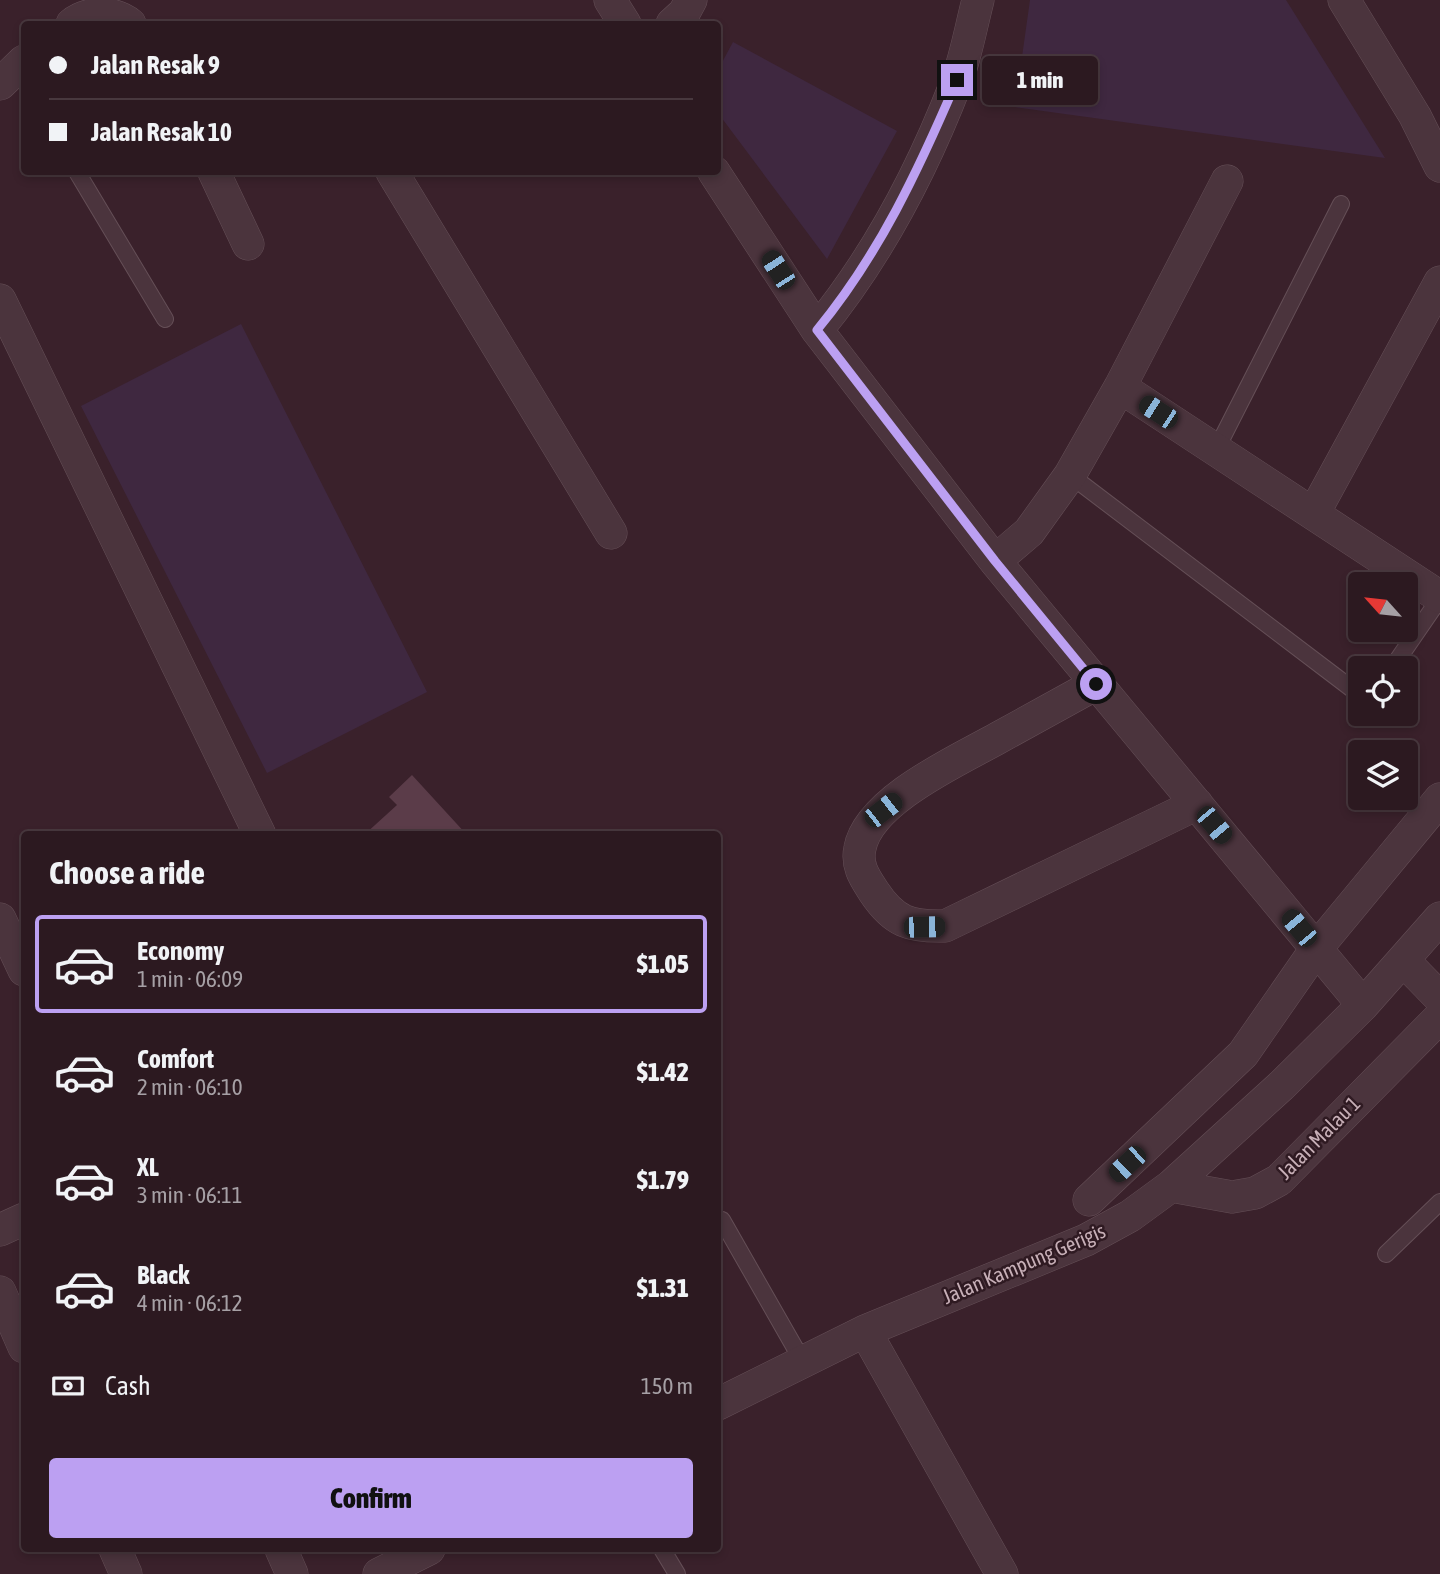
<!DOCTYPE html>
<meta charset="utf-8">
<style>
:root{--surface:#2c1920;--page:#38262d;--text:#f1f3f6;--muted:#a6a0a5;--line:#48383e;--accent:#bca0f2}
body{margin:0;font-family:"Asap Condensed",sans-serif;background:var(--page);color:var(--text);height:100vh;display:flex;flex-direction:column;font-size:26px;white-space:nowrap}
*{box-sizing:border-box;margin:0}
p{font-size:23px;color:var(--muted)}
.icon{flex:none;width:38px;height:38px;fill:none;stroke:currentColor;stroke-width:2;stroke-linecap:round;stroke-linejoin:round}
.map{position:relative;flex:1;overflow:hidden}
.details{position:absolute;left:21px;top:831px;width:700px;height:721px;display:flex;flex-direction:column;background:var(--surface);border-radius:7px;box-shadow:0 4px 10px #0003,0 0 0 2px var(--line)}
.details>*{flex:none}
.top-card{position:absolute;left:21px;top:21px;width:700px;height:154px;border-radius:7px;box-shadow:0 4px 10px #0003,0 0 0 2px var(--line);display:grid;align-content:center;height:154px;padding:0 28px;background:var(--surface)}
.needle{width:46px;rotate:297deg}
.buttons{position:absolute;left:1348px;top:572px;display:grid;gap:14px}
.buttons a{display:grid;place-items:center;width:70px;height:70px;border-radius:7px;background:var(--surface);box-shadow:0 4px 10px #0003,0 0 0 2px var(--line);font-size:35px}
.end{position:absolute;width:32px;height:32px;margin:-16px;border:9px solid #bca0f2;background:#111;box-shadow:0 0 0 4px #111}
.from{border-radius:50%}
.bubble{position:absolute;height:49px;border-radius:7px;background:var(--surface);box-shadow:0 4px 10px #0003,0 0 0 2px var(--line);font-size:23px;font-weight:800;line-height:49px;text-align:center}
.car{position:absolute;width:21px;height:42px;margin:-21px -10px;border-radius:9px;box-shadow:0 0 5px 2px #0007;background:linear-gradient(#222 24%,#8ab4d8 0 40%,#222 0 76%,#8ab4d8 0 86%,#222 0)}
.top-card b{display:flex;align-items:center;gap:24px;height:66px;font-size:26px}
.top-card b+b{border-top:2px solid var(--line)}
.top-card i{width:18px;height:18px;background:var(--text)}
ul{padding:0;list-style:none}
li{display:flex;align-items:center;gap:21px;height:98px;margin:0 14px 10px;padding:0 14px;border:4px solid transparent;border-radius:7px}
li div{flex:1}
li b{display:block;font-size:26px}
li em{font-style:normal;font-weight:800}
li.on{border-color:var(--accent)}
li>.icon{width:63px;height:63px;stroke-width:1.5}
h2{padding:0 28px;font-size:32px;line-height:84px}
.pay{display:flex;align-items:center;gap:18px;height:77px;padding:0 28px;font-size:26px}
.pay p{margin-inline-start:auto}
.button{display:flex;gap:14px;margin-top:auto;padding:14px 28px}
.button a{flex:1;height:80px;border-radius:7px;background:var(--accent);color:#111;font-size:28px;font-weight:800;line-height:80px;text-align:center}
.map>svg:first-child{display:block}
</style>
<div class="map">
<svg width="1440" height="1574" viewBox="0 0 1440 1574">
<rect width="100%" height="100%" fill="#3a212b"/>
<!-- green -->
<path fill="#3f2840" d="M1030,0h256l99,158 -370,-51z
M733,42l164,89 -70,128 -109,-146v-43z
M241,324l186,368 -160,81 -186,-367z"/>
<!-- building -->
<path fill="#5b3c49" d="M412,775l55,60h-103l33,-30 -8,-8z"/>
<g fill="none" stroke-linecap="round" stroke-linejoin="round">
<defs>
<path id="service" d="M77,172l88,147
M1216,450l125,-246
M1070,475l282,214 8,1
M1392,668l48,-70
M722,1220l81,142
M1386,1254l54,-52
M662,1549l15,25"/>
<path id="minor" d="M610,0l15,24
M1344,0l71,116 25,50
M72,24c16,-13 42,-13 58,0
M672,24l12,-11 7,-13
M0,84l24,-23
M214,172l34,72
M392,172l219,361
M714,172l103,158 178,231 368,444
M0,300l260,535
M817,330c60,-73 105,-159 139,-247 10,-27 15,-56 22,-83
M1120,387l320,210
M1314,513l126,-231
M995,561l34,-29 41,-57 50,-88 107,-206
M1096,684c-33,18 -65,36 -98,54 -39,22 -129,62 -138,110 -4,18 5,30 14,44 20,30 36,35 71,34l252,-122
M0,919l24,51
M1404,961l36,37
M1171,1186l61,11 23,-4 24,-13 161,-163
M1089,1200l154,-146 73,-105 124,-150
M0,1230l24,-11
M0,1292l24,55
M865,1331l137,243
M718,1404l147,-73 221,-91 44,-24 41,-30 110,-100 82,-81 77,-87
M115,1549l11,25
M281,1549l11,25
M379,1574l50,-25"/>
</defs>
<!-- service casing -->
<use href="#service" stroke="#654f57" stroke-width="18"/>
<!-- minor casing -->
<use href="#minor" stroke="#654f57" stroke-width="33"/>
<!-- service -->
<use href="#service" stroke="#4b343d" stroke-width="16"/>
<!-- minor -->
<use href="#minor" stroke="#4b343d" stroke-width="32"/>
</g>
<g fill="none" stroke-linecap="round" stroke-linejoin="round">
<!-- route -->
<path stroke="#bca0f2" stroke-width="9" d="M957,80c-38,89 -78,175 -140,250l178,231 101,123"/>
</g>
<g text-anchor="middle" stroke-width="5" stroke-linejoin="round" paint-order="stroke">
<!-- street labels -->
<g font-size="21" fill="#c7afb7" stroke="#2f1a22">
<text transform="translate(1319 1138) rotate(-45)" y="7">Jalan Malau 1</text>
<text transform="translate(1024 1264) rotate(-23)" y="7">Jalan Kampung Gerigis</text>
</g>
</g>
</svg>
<div class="buttons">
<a><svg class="needle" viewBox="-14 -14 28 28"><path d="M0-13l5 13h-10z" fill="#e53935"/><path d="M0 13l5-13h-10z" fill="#a6a0a5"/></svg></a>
<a><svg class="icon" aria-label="locate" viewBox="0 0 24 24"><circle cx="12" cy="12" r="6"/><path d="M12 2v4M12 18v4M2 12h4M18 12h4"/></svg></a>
<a><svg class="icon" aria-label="layers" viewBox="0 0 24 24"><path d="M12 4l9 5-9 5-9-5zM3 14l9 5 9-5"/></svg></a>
</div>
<i class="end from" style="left:1096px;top:684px"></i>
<i class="end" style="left:957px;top:80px"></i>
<div class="bubble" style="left:982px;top:56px;width:116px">1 min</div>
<i class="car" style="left:778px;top:270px;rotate:327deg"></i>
<i class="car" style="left:1158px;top:412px;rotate:303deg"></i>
<i class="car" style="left:883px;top:810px;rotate:52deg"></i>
<i class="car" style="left:1214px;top:825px;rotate:140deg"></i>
<i class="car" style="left:924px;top:927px;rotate:89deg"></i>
<i class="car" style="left:1299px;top:928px;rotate:320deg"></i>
<i class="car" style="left:1127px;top:1164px;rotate:227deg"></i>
<div class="top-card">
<b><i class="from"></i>Jalan Resak 9</b>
<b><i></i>Jalan Resak 10</b>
</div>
<section class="details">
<h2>Choose a ride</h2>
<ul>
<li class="on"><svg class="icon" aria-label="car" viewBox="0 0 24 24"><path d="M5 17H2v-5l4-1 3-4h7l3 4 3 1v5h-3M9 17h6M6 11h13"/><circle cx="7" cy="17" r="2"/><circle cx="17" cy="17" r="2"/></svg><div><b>Economy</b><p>1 min · 06:09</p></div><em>$1.05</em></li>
<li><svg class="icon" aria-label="car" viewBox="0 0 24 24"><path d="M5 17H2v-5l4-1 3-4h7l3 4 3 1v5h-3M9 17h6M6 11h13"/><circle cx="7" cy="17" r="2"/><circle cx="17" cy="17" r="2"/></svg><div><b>Comfort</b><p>2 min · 06:10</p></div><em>$1.42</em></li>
<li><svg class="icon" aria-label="car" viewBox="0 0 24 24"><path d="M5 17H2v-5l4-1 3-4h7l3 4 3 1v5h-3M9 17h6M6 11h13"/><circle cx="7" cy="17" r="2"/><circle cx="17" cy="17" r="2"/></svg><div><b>XL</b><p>3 min · 06:11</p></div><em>$1.79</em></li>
<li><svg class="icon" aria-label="car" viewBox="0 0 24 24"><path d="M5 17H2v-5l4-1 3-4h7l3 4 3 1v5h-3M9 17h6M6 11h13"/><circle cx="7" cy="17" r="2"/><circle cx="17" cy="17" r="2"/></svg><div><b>Black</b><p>4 min · 06:12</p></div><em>$1.31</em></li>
</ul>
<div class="pay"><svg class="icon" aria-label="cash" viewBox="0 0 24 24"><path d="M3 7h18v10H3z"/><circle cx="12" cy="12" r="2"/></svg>Cash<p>150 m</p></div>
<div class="button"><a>Confirm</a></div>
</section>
</div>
